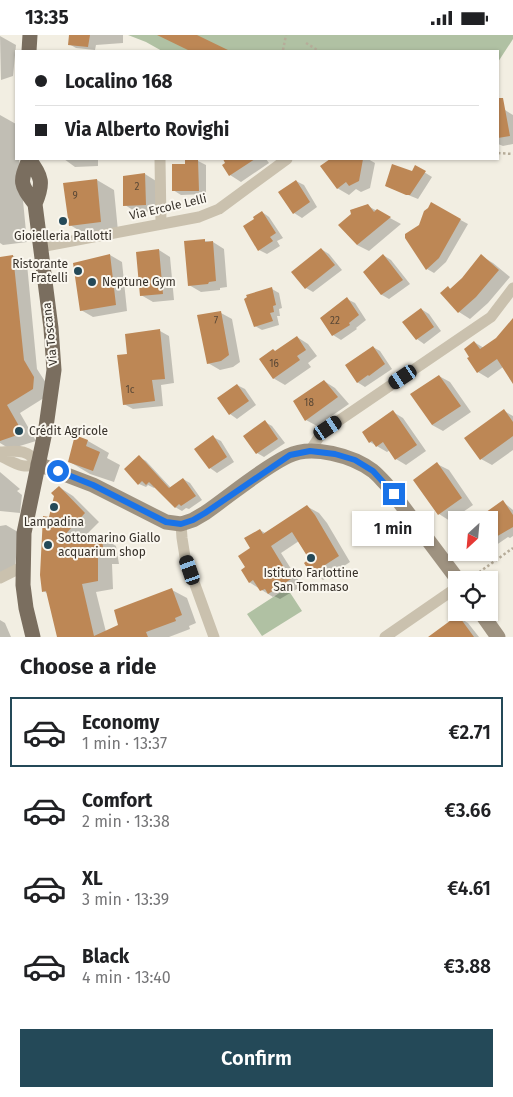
<!DOCTYPE html>
<meta charset="utf-8">
<style>
:root{--surface:#fff;--page:#f6f6f6;--text:#202124;--muted:#757577;--line:#e0e0e0;--accent:#244958}
body{margin:0;font-family:"Fira Sans",sans-serif;background:var(--page);color:var(--text);height:100vh;display:flex;flex-direction:column;font-size:19px;white-space:nowrap}
*{box-sizing:border-box;margin:0}
p{font-size:16px;color:var(--muted)}
.icon{flex:none;width:28px;height:28px;fill:none;stroke:currentColor;stroke-width:2;stroke-linecap:round;stroke-linejoin:round}
.map{position:relative;height:602px;overflow:hidden}
.details{display:flex;flex-direction:column;background:var(--surface);flex:1}
.details>*{flex:none}
.top-card{position:absolute;left:15px;top:15px;width:484px;height:110px;border-radius:0px;box-shadow:0 1px 4px #0004;display:grid;align-content:center;height:110px;padding:0 20px;background:var(--surface)}
.needle{width:32px;rotate:206deg}
.controls{position:absolute;left:448px;top:476px;display:grid;gap:10px}
.controls a{display:grid;place-items:center;width:50px;height:50px;border-radius:0px;background:var(--surface);box-shadow:0 1px 4px #0004;font-size:25px}
.end{position:absolute;width:22px;height:22px;margin:-11px;border:6px solid #1a73e8;background:#fff;box-shadow:0 0 0 2px #fff}
.from{border-radius:50%}
.bubble{position:absolute;height:35px;border-radius:0px;background:var(--surface);box-shadow:0 1px 4px #0004;font-size:16px;font-weight:600;line-height:35px;text-align:center}
.car{position:absolute;width:15px;height:30px;margin:-15px -8px;border-radius:6px;box-shadow:0 0 4px 1px #0007;background:linear-gradient(#222 24%,#8ab4d8 0 40%,#222 0 76%,#8ab4d8 0 86%,#222 0)}
.top-card b{display:flex;align-items:center;gap:18px;height:48px;font-size:19px}
.top-card b+b{border-top:1px solid var(--line)}
.top-card i{width:12px;height:12px;background:var(--text)}
ul{padding:0;list-style:none}
li{display:flex;align-items:center;gap:15px;height:70px;margin:0 10px 8px;padding:0 10px;border:2px solid transparent;border-radius:0px}
li div{flex:1}
li b{display:block;font-size:19px}
li em{font-style:normal;font-weight:600}
li.active{border-color:var(--accent)}
li>.icon{width:45px;height:45px;stroke-width:1.5}
h2{padding:0 20px;font-size:22px;line-height:60px}
.cta{display:flex;gap:10px;margin-top:auto;padding:10px 20px}
.cta a{flex:1;height:58px;border-radius:0px;background:var(--accent);color:#fff;font-size:20px;font-weight:600;line-height:58px;text-align:center}
.status{display:flex;justify-content:space-between;align-items:center;height:35px;padding:0 25px;background:var(--surface);direction:ltr}
.status svg{height:14px;fill:currentColor}
.map>svg:first-child{display:block}
</style>
<div class="status"><b>13:35</b><svg viewBox="0 0 49 12"><path d="M0 12V9h3v3zM5 12V6h3v6zM10 12V3h3v9zM15 12V0h3v12zM26 1h20v11H26zM47 4h2v5h-2z"/></svg></div>
<div class="map">
<svg width="513" height="602" viewBox="0 0 513 602">
<rect width="100%" height="100%" fill="#f2eee2"/>
<!-- green -->
<path fill="#b0c1a3" d="M128,0h385v4l-15,23v-11h-336l-16,-9z
M287,553l15,23 -40,25 -15,-22z"/>
<!-- shadow -->
<path fill="#0003" d="M70,0h53v8l-27,2 -1,5 -19,-2 -7,-4z
M0,1l16,9 -3,31 -12,4z
M505,75l8,5v29l-10,2 -5,-2v-32z
M0,80l16,9v35h3l8,83 -24,3 -3,-2z
M64,124h34v7l-23,1z
M224,124h42l3,4 -28,19 -11,-7 -3,-12z
M332,124l6,2 3,-2h27l7,4 -5,25 -9,4 -5,-3 -7,6 -12,-7 -15,-22z
M198,126l8,4v29l-25,1 -8,-5z
M416,132l16,10 -14,22 -32,-13 27,-13z
M145,139l11,7 1,30 -21,1 -11,-7z
M97,145l17,10 4,41 -31,4 -17,-10z
M296,146l8,4 13,22 -15,11 -8,-5z
M431,169l37,20 -22,38 -12,11 -7,-4 -7,-43z
M368,171l33,18 -32,27 -12,-6z
M262,177l7,5 14,21 -6,3 3,5 -13,8 -8,-4 -3,-30z
M205,206l8,1 11,7 3,38 -7,1v2l-19,2 -12,-7 -3,-43z
M321,214l8,5 13,16 -29,22 -7,-4z
M159,215l11,7 4,43 -21,2 -12,-7z
M110,220l12,7 5,49 -34,6 -12,-7z
M383,220l8,5 19,24 -21,15 -7,-4 -18,-23z
M13,221l14,8 10,105 11,17 -1,10 -27,17 16,28 -26,8 -10,-6v-184z
M481,221l12,7 17,14 -22,26 -18,16 -11,-7 -18,-19 7,-6 3,2 12,-10z
M272,254l7,4 3,15 -3,1 1,7h-3l2,9 -17,5 -7,-4z
M347,264l8,4 11,17 -10,8 1,1 -16,11 -8,-5 -12,-17z
M421,274l8,5 12,17 -17,13 -7,-5 -13,-17z
M221,278l11,6 8,43 -7,5 -13,3 -12,-7z
M513,285v57l-10,-10 -15,11 -10,-6 -8,-15 4,-15 10,6 13,-9z
M160,296l9,5 5,47 -13,2 2,21 -30,3 -9,-5 5,-49z
M297,302l11,7 9,12 -9,7 3,4 -26,18 -12,-7 3,-26z
M373,312l7,4 12,18 -27,18 -8,-5z
M439,341l11,6 21,30 -28,19 -11,-6z
M324,346l11,7 14,16 -32,22 -11,-6z
M237,350l8,4 11,16 -19,14 -7,-5z
M504,376l9,5v34l-21,15 -11,-6z
M393,377l10,6 23,33 -20,14 -10,-6 -6,-9 -3,2 -17,-10z
M265,387l7,4 13,17 -21,14 -7,-4z
M76,402l12,4 21,12 -2,5 13,7 -6,17 -24,-8 -20,-12z
M213,402l8,4 13,21 -17,11 -7,-5z
M139,422l7,4 25,27 12,-9 7,4 12,17 -13,9 -3,-1 -4,3 -7,-4 -20,-20 -1,1 -6,-3 -2,2 -7,-3z
M437,429l12,6 24,35 -23,16 -11,-7 -24,-34z
M0,437l20,17 -3,2 5,4 -2,18 -20,-2z
M59,452l14,9 26,26 -16,16 18,-1 15,9 3,18h-7l1,25 -17,3 10,40 14,-7 52,-35 15,8 9,25 -7,3 1,3 -21,8h-106l-14,-43 -6,-3 7,-73z
M503,467l10,8v26l-3,2 -2,-1 -19,13v-30h-12z
M308,472l11,6 8,10 23,39 -27,18 -11,-7 -2,-14 -11,-18 -18,12 21,33 -22,13 -6,-3 -1,1 -24,-15 -2,-14 5,-19 8,-19 5,3z
M6,490l12,7 -3,38 -15,8v-52z
M470,518h15l-7,5z
M458,582l10,6 11,14h-49z
M0,585l5,3 6,14h-11z"/>
<!-- building -->
<path fill="#bd8755" d="M69,0h21l-2,12 -20,-2z
M157,0h40l33,16h-40z
M498,63h5l7,38 -12,2z
M223,124h32l-26,17 -7,-11 3,-2z
M330,124h33l-4,22 -10,5 -3,-4 -9,7 -17,-23z
M185,125h13l1,31h-27v-27h13z
M392,129l20,7 3,-6 11,6 -16,24h-4l-21,-9z
M145,138l1,32 -23,1v-30z
M97,144l4,43 -32,4 -6,-43z
M296,145l14,22 -17,12 -15,-22z
M431,167l30,17 -22,39 -13,12 -21,-32v-4l14,-9 5,-14 4,-3z
M368,169l6,8 3,-3 14,8 -34,28 -19,-20 13,-11 -1,-4z
M262,176l14,22 -6,4 3,4 -15,10 -15,-25 11,-7 -1,-2z
M205,204v3l8,-1 3,40 -7,1 -1,2 -20,2 -4,-45z
M321,213l14,17 -30,24 -14,-17z
M159,214l4,45 -23,2 -4,-44z
M110,219l6,51 -36,6 -7,-48z
M383,219l20,26 -22,15 -18,-23z
M481,219l18,16 -23,27 -18,16 -18,-20 8,-7 2,3 12,-11z
M13,220l11,105 10,17 -1,12 -26,16 16,28 -23,8v-184z
M272,252l4,18 -3,1 1,6 -4,1 3,8 -19,6 -10,-28 3,-2 -1,-2z
M347,262l12,18 -10,8 1,2 -18,11 -12,-18z
M421,273l13,19 -18,13 -14,-18z
M221,276l8,44 -8,6 -14,3 -10,-49z
M513,283v66l-16,-25 -20,14 -10,-15 2,-1 -5,-8 10,-8 6,8 16,-11z
M160,294l5,50 -13,1 3,21 -32,4 -6,-50 10,-1 -2,-20z
M297,301l9,14 -9,6 3,4 -27,19 -14,-20 14,-10 2,2z
M373,311l12,18 -16,12 -1,-1 -11,8 -12,-18z
M439,340l22,31 -29,19 -22,-31z
M324,345l14,17 -33,24 -12,-20z
M237,349l12,17 -20,14 -12,-17z
M504,374l9,13v14l-33,24 -16,-22z
M393,375l24,35 -22,15 -12,-18 -7,5 -4,-6 -3,2 -7,-11z
M265,385l13,19 -22,15 -13,-18z
M75,400l13,5 -2,6 14,6 -7,19 -25,-9z
M213,400l14,22 -18,12 -15,-20z
M139,420l30,33 14,-10 13,18 -15,10 -2,-2 -4,4 -26,-26 -3,3 -4,-4 -4,4 -14,-16z
M437,427l25,36 -24,17 -25,-35z
M59,451l26,27 -24,26 40,-3 4,21h-7v24l-16,3 12,52 24,-11 -4,-15 58,-22 10,27 -7,3 1,3 -30,11 2,5h-91l-11,-46 -4,1 -2,-17 3,-59 6,1 5,-21 -3,-3z
M503,465l10,15v12l-24,14v-21h-14z
M307,470l8,10 24,41 -28,18 -7,-11 5,-4 -17,-27 -21,14 20,33 -23,15 -3,-5 -5,2 -7,-11 -4,3 -8,-13 4,-3 -7,-11 12,-8 -6,-10 16,-9 3,5z
M458,580l16,22h-46z"/>
<g fill="none" stroke-linecap="round" stroke-linejoin="round">
<!-- path -->
<path stroke="#b6ac99" stroke-width="2.5" stroke-dasharray="2.5 2.5" stroke-linecap="butt" d="M306,8l13,8
M283,15l3,-15
M498,118l15,1
M471,543l42,-30"/>
<!-- street -->
<path stroke="#cac1ae" stroke-width="11" d="M160,124l1,65
M40,212l159,-30 20,-8 68,-50
M310,416l9,-14 9,-9 163,-111 22,-29
M0,417c16,-1 28,-4 38,12 -16,6 -24,-2 -38,-8
M181,489l1,14 3,19 29,80
M0,543l22,-11
M385,602l71,-49"/>
<!-- secondary -->
<path stroke="#9e9280" stroke-width="15" d="M38,429l55,21 73,37 15,2 12,-4 12,-7c26,-18 56,-44 83,-57 24,-12 65,0 85,15 5,4 9,9 13,13l72,96
M481,578l17,24"/>
<!-- primary -->
<path stroke="#7a6e5f" stroke-width="15" d="M29,16l1,-16
M29,124c13,19 15,23 6,45l16,124 3,42 -8,57 -22,106 -1,52 3,23 7,29
M29,124c-9,23 -10,24 6,45"/>
</g>
<g fill="none" stroke-linecap="round" stroke-linejoin="round">
<!-- route -->
<path stroke="#1a73e8" stroke-width="6" d="M58,436l35,14 73,37 15,2 12,-4 12,-7 85,-58 20,-4 25,3 20,6 18,11 21,23"/>
</g>
<!-- markers -->
<g fill="#244958" stroke="#faf7ef" stroke-width="2">
<circle cx="63" cy="186" r="5"/>
<circle cx="78" cy="236" r="5"/>
<circle cx="92" cy="247" r="5"/>
<circle cx="19" cy="396" r="5"/>
<circle cx="54" cy="472" r="5"/>
<circle cx="48" cy="510" r="5"/>
<circle cx="311" cy="523" r="5"/>
</g>
<g text-anchor="middle" stroke-width="4" stroke-linejoin="round" paint-order="stroke">
<!-- number labels -->
<g font-size="10" fill="#5a4836">
<text x="137" y="155">2</text>
<text x="75" y="164">9</text>
<text x="216" y="289">7</text>
<text x="335" y="289">22</text>
<text x="274" y="332">16</text>
<text x="130" y="358">1c</text>
<text x="309" y="371">18</text>
</g>
<!-- street labels -->
<g font-size="12" fill="#39332c" stroke="#faf7ef">
<text transform="translate(168 172) rotate(-13)" y="4">Via Ercole Lelli</text>
<text transform="translate(50 299) rotate(-96)" y="4">Via Toscana</text>
</g>
<!-- poi labels -->
<g font-size="12" fill="#39332c" stroke="#faf7ef">
<text x="63" y="205">Gioielleria Pallotti</text>
<text x="68" y="233" text-anchor="end">Ristorante<tspan x="68" dy="14">Fratelli</tspan></text>
<text x="102" y="251" text-anchor="start">Neptune Gym</text>
<text x="29" y="400" text-anchor="start">Crédit Agricole</text>
<text x="54" y="491">Lampadina</text>
<text x="58" y="507" text-anchor="start">Sottomarino Giallo<tspan x="58" dy="14">acquarium shop</tspan></text>
<text x="311" y="542">Istituto Farlottine<tspan x="311" dy="14">San Tommaso</tspan></text>
</g>
</g>
</svg>
<div class="controls">
<a><svg class="needle" viewBox="-14 -14 28 28"><path d="M0-13l5 13h-10z" fill="#e53935"/><path d="M0 13l5-13h-10z" fill="#757577"/></svg></a>
<a><svg class="icon" aria-label="locate" viewBox="0 0 24 24"><circle cx="12" cy="12" r="6"/><path d="M12 2v4M12 18v4M2 12h4M18 12h4"/></svg></a>
</div>
<i class="end from" style="left:58px;top:436px"></i>
<i class="end" style="left:394px;top:459px"></i>
<div class="bubble" style="left:352px;top:476px;width:82px">1 min</div>
<i class="car" style="left:403px;top:342px;rotate:236deg"></i>
<i class="car" style="left:328px;top:393px;rotate:56deg"></i>
<i class="car" style="left:190px;top:535px;rotate:341deg"></i>
<div class="top-card">
<b><i class="from"></i>Localino 168</b>
<b><i></i>Via Alberto Rovighi</b>
</div>
</div>
<section class="details">
<h2>Choose a ride</h2>
<ul>
<li class="active"><svg class="icon" aria-label="car" viewBox="0 0 24 24"><path d="M5 17H2v-5l4-1 3-4h7l3 4 3 1v5h-3M9 17h6M6 11h13"/><circle cx="7" cy="17" r="2"/><circle cx="17" cy="17" r="2"/></svg><div><b>Economy</b><p>1 min · 13:37</p></div><em>€2.71</em></li>
<li><svg class="icon" aria-label="car" viewBox="0 0 24 24"><path d="M5 17H2v-5l4-1 3-4h7l3 4 3 1v5h-3M9 17h6M6 11h13"/><circle cx="7" cy="17" r="2"/><circle cx="17" cy="17" r="2"/></svg><div><b>Comfort</b><p>2 min · 13:38</p></div><em>€3.66</em></li>
<li><svg class="icon" aria-label="car" viewBox="0 0 24 24"><path d="M5 17H2v-5l4-1 3-4h7l3 4 3 1v5h-3M9 17h6M6 11h13"/><circle cx="7" cy="17" r="2"/><circle cx="17" cy="17" r="2"/></svg><div><b>XL</b><p>3 min · 13:39</p></div><em>€4.61</em></li>
<li><svg class="icon" aria-label="car" viewBox="0 0 24 24"><path d="M5 17H2v-5l4-1 3-4h7l3 4 3 1v5h-3M9 17h6M6 11h13"/><circle cx="7" cy="17" r="2"/><circle cx="17" cy="17" r="2"/></svg><div><b>Black</b><p>4 min · 13:40</p></div><em>€3.88</em></li>
</ul>
<div class="cta"><a>Confirm</a></div>
</section>
